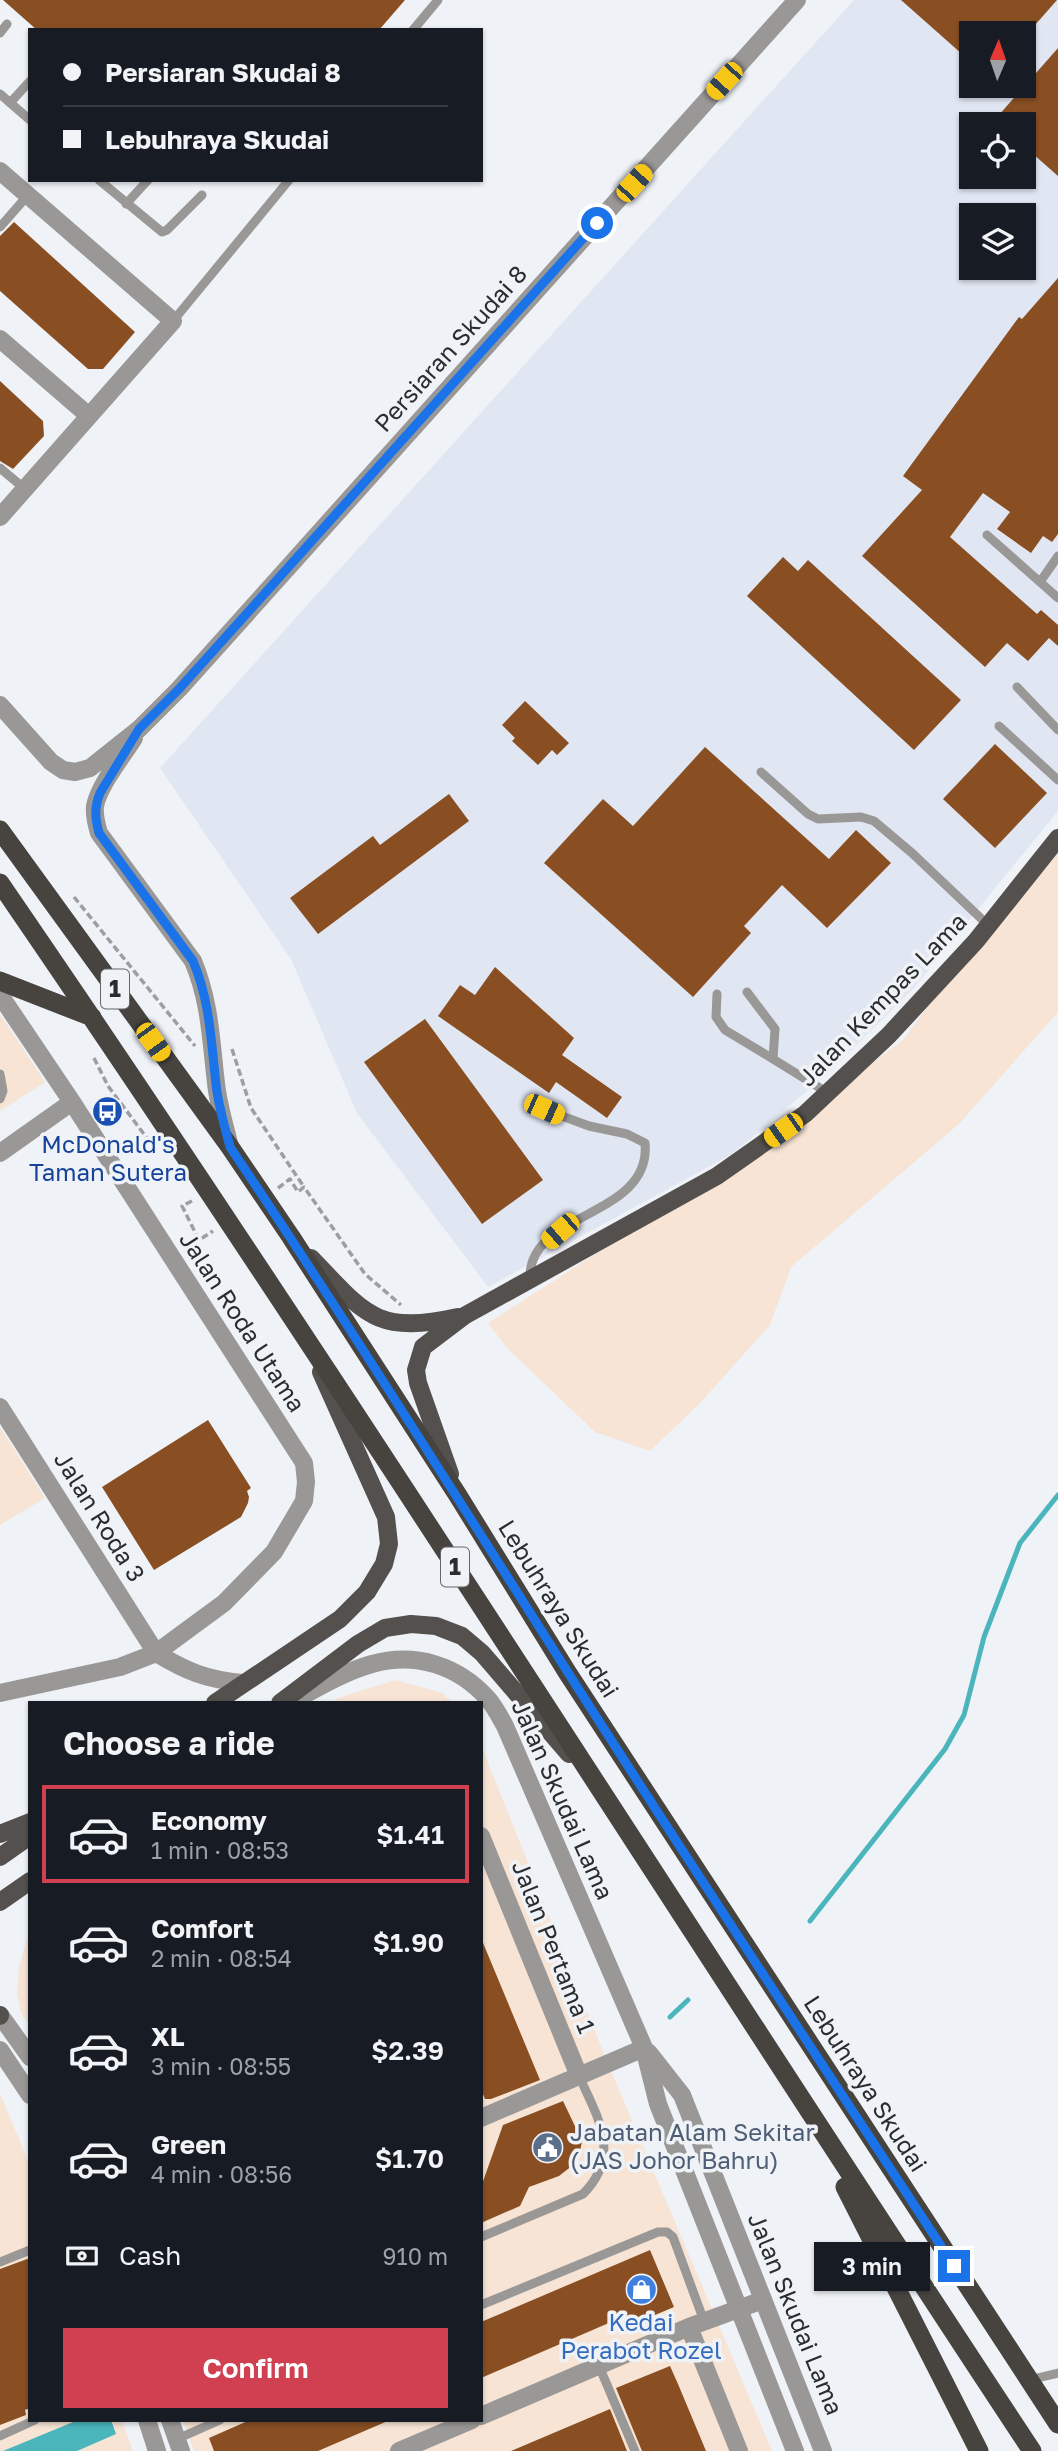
<!DOCTYPE html>
<meta charset="utf-8">
<style>
:root{--surface:#171b24;--page:#20242c;--text:#f1f3f6;--muted:#9ea1a6;--line:#363941;--accent:#d14050}
body{margin:0;font-family:"Golos Text",sans-serif;background:var(--page);color:var(--text);height:100vh;display:flex;flex-direction:column;font-size:26px;white-space:nowrap}
*{box-sizing:border-box;margin:0}
p{font-size:23px;color:var(--muted)}
.icon{flex:none;width:38px;height:38px;fill:none;stroke:currentColor;stroke-width:2;stroke-linecap:round;stroke-linejoin:round}
.map{position:relative;flex:1;overflow:hidden}
.panel{position:absolute;left:28px;top:1701px;width:455px;height:721px;display:flex;flex-direction:column;background:var(--surface);border-radius:0px;box-shadow:0 2px 5px #0004}
.panel>*{flex:none}
.top-card{position:absolute;left:28px;top:28px;width:455px;height:154px;border-radius:0px;box-shadow:0 2px 5px #0004;display:grid;align-content:center;height:154px;padding:0 35px;background:var(--surface)}
.needle{width:46px;rotate:2deg}
.tools{position:absolute;left:959px;top:21px;display:grid;gap:14px}
.tools a{display:grid;place-items:center;width:77px;height:77px;border-radius:0px;background:var(--surface);box-shadow:0 2px 5px #0004;font-size:35px}
.end{position:absolute;width:32px;height:32px;margin:-16px;border:9px solid #1a73e8;background:#fff;box-shadow:0 0 0 4px #fff}
.from{border-radius:50%}
.bubble{position:absolute;height:49px;border-radius:0px;background:var(--surface);box-shadow:0 2px 5px #0004;font-size:23px;font-weight:600;line-height:49px;text-align:center}
.car{position:absolute;width:21px;height:42px;margin:-21px -10px;border-radius:9px;box-shadow:0 0 5px 2px #0007;background:linear-gradient(#f5c518 24%,#345 0 40%,#f5c518 0 76%,#345 0 86%,#f5c518 0)}
.top-card b{display:flex;align-items:center;gap:24px;height:66px;font-size:26px}
.top-card b+b{border-top:2px solid var(--line)}
.top-card i{width:18px;height:18px;background:var(--text)}
ul{padding:0;list-style:none}
li{display:flex;align-items:center;gap:21px;height:98px;margin:0 14px 10px;padding:0 21px;border:4px solid transparent;border-radius:0px}
li div{flex:1}
li b{display:block;font-size:26px}
li em{font-style:normal;font-weight:600}
li.on{border-color:var(--accent)}
li>.icon{width:63px;height:63px;stroke-width:1.5}
h2{padding:0 35px;font-size:32px;line-height:84px}
.pay{display:flex;align-items:center;gap:18px;height:77px;padding:0 35px;font-size:26px}
.pay p{margin-inline-start:auto}
.primary-button{display:flex;gap:14px;margin-top:auto;padding:14px 35px}
.primary-button a{flex:1;height:80px;border-radius:0px;background:var(--accent);color:#fff;font-size:28px;font-weight:600;line-height:80px;text-align:center}
.map>svg:first-child{display:block}
</style>
<div class="map">
<svg width="1058" height="2451" viewBox="0 0 1058 2451">
<rect width="100%" height="100%" fill="#eff2f7"/>
<!-- commercial -->
<path fill="#f7e4d4" d="M1058,838v174l-99,112 -168,143 -21,58 -71,79 -49,47 -55,-19 -87,-83 -20,-26 229,-147 88,-62 98,-74 73,-99z
M0,1014l45,68 -45,29z
M0,1427l45,71 -45,27z
M395,1680l48,13 9,10h-120l6,-5z
M481,1745l125,314 166,392h-578l-11,-31h298z
M30,1929v96l-9,-12 -4,-20 2,-27z
M0,2093l30,73v254h92l11,31h-133z"/>
<!-- built -->
<path fill="#e0e6f2" fill-rule="evenodd" d="M854,0h204v811l-145,178 -88,87 -93,78 -244,133 -131,-174 -66,-154 -131,-191zM971,33h53v53h-53zM971,124h53v53h-53zM971,215h53v53h-53z"/>
<!-- water -->
<path fill="#4bb5bc" d="M78,2420h33l5,14 -39,17h-74z"/>
<g fill="none" stroke-linecap="round" stroke-linejoin="round">
<!-- stream -->
<path stroke="#4bb5bc" stroke-width="5" d="M810,1921l135,-172 19,-34 20,-78 36,-94 38,-48
M670,2017l18,-17"/>
</g>
<!-- building -->
<path fill="#894f23" d="M3,0h402l-26,30h-342z
M901,0h156l-29,33h-57v29z
M1058,48v128l-34,-30v-22h-33z
M14,222l121,110 -32,37h-15l-88,-78v-55z
M1058,278v256l-6,8 -9,-6 -12,17 -34,-24 13,-17 -27,-19 -33,44 87,77 4,-4 17,15v21l-9,-8 -21,23 -21,-18 -22,24 -123,-111 60,-66 -19,-14 116,-159 3,2z
M0,381l43,40 1,15 -31,33 -13,-8z
M783,557l15,14 10,-11 153,140 -47,50 -167,-154z
M525,701l44,42 -12,12 -5,-5 -14,15 -26,-24 3,-3 -13,-13z
M995,744l52,49 -52,55 -52,-49z
M705,747l124,112 27,-29 35,33 -64,65 -45,-43 -38,41 7,7 -58,64 -149,-134 59,-64 30,27z
M449,794l20,27 -151,113 -28,-36 83,-62 7,9z
M495,967l79,71 -12,17 60,42 -15,21 -51,-36 -7,11 -111,-77 22,-31 15,10z
M425,1019l118,161 -61,44 -118,-162z
M208,1420l43,68 -4,3 2,6 -1,6 -7,14 -87,53 -52,-83z
M481,1938l59,142 -49,19h-6l-4,-10z
M563,2101l19,40 -2,11 -7,13 -14,11 -30,11 -9,19 -39,17v-36l22,-62z
M650,2250l24,57 -45,19 -4,-10 -144,62v-56z
M30,2258v150l-5,2 1,5 -26,10v-156z
M670,2366l8,18 28,67h-64l-26,-63z
M610,2409l17,42h-116z
M250,2420h140l-72,31h-104l-5,-13z"/>
<g fill="none" stroke-linecap="round" stroke-linejoin="round">
<!-- path -->
<path stroke="#9c9ea2" stroke-width="3.5" stroke-dasharray="7 3.5" stroke-linecap="butt" d="M74,897l121,149
M232,1049l19,59 53,79
M94,1058l14,28 50,67
M278,1188l12,-9 8,13 6,-5 61,87 36,31
M192,1201l-10,5 17,34 14,-9"/>
<!-- service -->
<path stroke="#9a9896" stroke-width="9" d="M413,30l25,-30
M0,33l7,-9
M0,94l30,26
M10,103l20,-22
M99,180l63,52 5,-2 35,-35
M126,204l22,-24
M0,227l28,-32
M173,321l116,-141
M0,468l25,21
M987,535l53,47
M1058,556l-18,26 18,16
M1017,687l41,43
M999,726l59,54
M761,772l47,42 10,5 43,-2 13,4 38,32 77,73
M747,992l28,37 -2,30 55,34
M717,994l-1,23 9,13 48,29
M0,1074l3,17 -3,8
M530,1278c-2,-67 122,-60 115,-135l-18,-9 -38,-8 -46,-17
M481,2237l102,-43c39,-39 15,-76 -4,-118
M0,2262l30,-12
M481,2305l177,-73h9l6,5 31,84
M599,2366l36,85
M1029,2380l29,-7
M0,2436l35,-16
M177,2439l43,-19"/>
<!-- minor -->
<path stroke="#9a9896" stroke-width="18" d="M0,171l173,150 -173,196
M0,339l89,77
M0,995l72,107 232,361 2,19 -2,19 -30,51 -50,51 -68,50 -36,14 -120,26
M0,1153l72,-51
M0,1407l156,246c32,19 49,26 86,30
M481,1836l98,240
M481,2118l163,-70
M689,2327l50,124
M481,2416l208,-89 74,-27
M399,2451l73,-31"/>
<!-- tertiary -->
<path stroke="#9a9896" stroke-width="18" d="M0,705l51,57 12,8 12,2 15,-4 49,-39 40,-40 618,-689
M134,738c-11,18 -35,47 -39,68 -1,9 1,17 4,27l94,128c17,40 18,80 23,122 2,21 9,43 14,64
M289,1703c27,-14 54,-31 83,-39 43,-12 86,1 116,35 7,8 12,18 17,27l139,322 14,56 137,347
M0,2015l30,42
M0,2050l30,45
M649,2053l33,42 141,356
M147,2420l10,31
M170,2420l11,31"/>
<!-- primary -->
<path stroke="#53504d" stroke-width="18" d="M311,1258c54,56 64,77 147,59
M450,1474l-32,-91 -2,-13 7,-23 41,-31 253,-140 88,-62 84,-79 87,-94 82,-103
M215,1703l125,-84 27,-27 17,-28 5,-20 -3,-27 -65,-145
M280,1703l78,-59 27,-16 26,-4 25,2 26,10 20,17 87,101
M0,1834l30,-12
M0,1857l30,-21
M0,1902l30,-21
M0,2015v1"/>
<!-- trunk -->
<path stroke="#474440" stroke-width="19" d="M0,830l230,317 61,90 166,257 110,178 491,752
M0,883c354,516 687,1046 1032,1568
M0,981l92,36
M845,2187l134,264"/>
</g>
<g fill="none" stroke-linecap="round" stroke-linejoin="round">
<!-- route -->
<path stroke="#1a73e8" stroke-width="9" d="M597,223l-418,466 -40,40 -39,64c-6,15 -5,25 -1,40l94,128c17,40 18,80 23,123 2,21 9,43 14,63 116,173 226,349 337,524 127,200 258,397 387,595"/>
</g>
<!-- icons -->
<defs>
<symbol id="bus-disc" viewBox="-11 -11 22 22"><circle r="9.5" fill="#1a4fb4" stroke="#eff2f7"/><path d="M-5-6H5V4H4V6H2V4H-2V6H-4V4H-5ZM-3.5-4V0h7V-4ZM-3.5 1.2v1.5H-2V1.2ZM2 1.2v1.5H3.5V1.2Z" fill="#fff"/></symbol>
<symbol id="civic-disc" viewBox="-11 -11 22 22"><circle r="9.5" fill="#5c6f8a" stroke="#eff2f7"/><path d="M-.6-6.5H3V-4.5H.6V-3L4-1V1h2V6H-6V1h2V-1L-.6-3ZM-1.2 2.5V6h2.4V2.5Z" fill="#fff"/></symbol>
<symbol id="shop-disc" viewBox="-11 -11 22 22"><circle r="9.5" fill="#3f7fe0" stroke="#eff2f7"/><path d="M-5-2.5h2.3a2.7 3.5 0 0 1 5.4 0H5L5.5 6h-11ZM-1.5-2.5h3a1.5 2.3 0 0 0-3 0Z" fill="#fff"/></symbol>
</defs>
<g fill-rule="evenodd">
<use href="#bus-disc" x="90" y="1094" width="35" height="35"/>
<use href="#civic-disc" x="530" y="2130" width="35" height="35"/>
<use href="#shop-disc" x="624" y="2272" width="35" height="35"/>
</g>
<g text-anchor="middle" stroke-width="7" stroke-linejoin="round" paint-order="stroke">
<!-- shield labels -->
<g fill="#eff2f7" stroke="#66676a" stroke-width="2">
<rect x="101" y="969.5" width="28" height="39" rx="5"/>
<rect x="441" y="1547.5" width="28" height="39" rx="5"/>
</g>
<g font-size="23" font-weight="bold" fill="#2b2c2e">
<text x="115" y="997">1</text>
<text x="455" y="1575">1</text>
</g>
<!-- street labels -->
<g font-size="24" fill="#2b2c2e" stroke="#eff2f7">
<text transform="translate(451 349) rotate(-48)" y="8">Persiaran Skudai 8</text>
<text transform="translate(883 1000) rotate(-46)" y="8">Jalan Kempas Lama</text>
<text transform="translate(242 1322) rotate(57)" y="8">Jalan Roda Utama</text>
<text transform="translate(99 1517) rotate(58)" y="8">Jalan Roda 3</text>
<text transform="translate(558 1609) rotate(58)" y="8">Lebuhraya Skudai</text>
<text transform="translate(562 1800) rotate(66)" y="8">Jalan Skudai Lama</text>
<text transform="translate(553 1947) rotate(68)" y="8">Jalan Pertama 1</text>
<text transform="translate(865 2084) rotate(57)" y="8">Lebuhraya Skudai</text>
<text transform="translate(795 2314) rotate(68)" y="8">Jalan Skudai Lama</text>
</g>
<!-- transit labels -->
<g font-size="24" fill="#164399" stroke="#eff2f7">
<text x="108" y="1153">McDonald's<tspan x="108" dy="28">Taman Sutera</tspan></text>
</g>
<!-- service labels -->
<g font-size="24" fill="#4e5e75" stroke="#eff2f7" text-anchor="start">
<text x="570" y="2141">Jabatan Alam Sekitar<tspan x="570" dy="28">(JAS Johor Bahru)</tspan></text>
</g>
<!-- shop labels -->
<g font-size="24" fill="#366cbe" stroke="#eff2f7">
<text x="641" y="2331">Kedai<tspan x="641" dy="28">Perabot Rozel</tspan></text>
</g>
</g>
</svg>
<div class="tools">
<a><svg class="needle" viewBox="-14 -14 28 28"><path d="M0-13l5 13h-10z" fill="#e53935"/><path d="M0 13l5-13h-10z" fill="#9ea1a6"/></svg></a>
<a><svg class="icon" aria-label="locate" viewBox="0 0 24 24"><circle cx="12" cy="12" r="6"/><path d="M12 2v4M12 18v4M2 12h4M18 12h4"/></svg></a>
<a><svg class="icon" aria-label="layers" viewBox="0 0 24 24"><path d="M12 4l9 5-9 5-9-5zM3 14l9 5 9-5"/></svg></a>
</div>
<i class="end from" style="left:597px;top:223px"></i>
<i class="end" style="left:954px;top:2266px"></i>
<div class="bubble" style="left:814px;top:2242px;width:116px">3 min</div>
<i class="car" style="left:724px;top:81px;rotate:222deg"></i>
<i class="car" style="left:634px;top:183px;rotate:42deg"></i>
<i class="car" style="left:153px;top:1042px;rotate:144deg"></i>
<i class="car" style="left:544px;top:1109px;rotate:114deg"></i>
<i class="car" style="left:783px;top:1130px;rotate:235deg"></i>
<i class="car" style="left:560px;top:1231px;rotate:229deg"></i>
<div class="top-card">
<b><i class="from"></i>Persiaran Skudai 8</b>
<b><i></i>Lebuhraya Skudai</b>
</div>
<section class="panel">
<h2>Choose a ride</h2>
<ul>
<li class="on"><svg class="icon" aria-label="car" viewBox="0 0 24 24"><path d="M5 17H2v-5l4-1 3-4h7l3 4 3 1v5h-3M9 17h6M6 11h13"/><circle cx="7" cy="17" r="2"/><circle cx="17" cy="17" r="2"/></svg><div><b>Economy</b><p>1 min · 08:53</p></div><em>$1.41</em></li>
<li><svg class="icon" aria-label="car" viewBox="0 0 24 24"><path d="M5 17H2v-5l4-1 3-4h7l3 4 3 1v5h-3M9 17h6M6 11h13"/><circle cx="7" cy="17" r="2"/><circle cx="17" cy="17" r="2"/></svg><div><b>Comfort</b><p>2 min · 08:54</p></div><em>$1.90</em></li>
<li><svg class="icon" aria-label="car" viewBox="0 0 24 24"><path d="M5 17H2v-5l4-1 3-4h7l3 4 3 1v5h-3M9 17h6M6 11h13"/><circle cx="7" cy="17" r="2"/><circle cx="17" cy="17" r="2"/></svg><div><b>XL</b><p>3 min · 08:55</p></div><em>$2.39</em></li>
<li><svg class="icon" aria-label="car" viewBox="0 0 24 24"><path d="M5 17H2v-5l4-1 3-4h7l3 4 3 1v5h-3M9 17h6M6 11h13"/><circle cx="7" cy="17" r="2"/><circle cx="17" cy="17" r="2"/></svg><div><b>Green</b><p>4 min · 08:56</p></div><em>$1.70</em></li>
</ul>
<div class="pay"><svg class="icon" aria-label="cash" viewBox="0 0 24 24"><path d="M3 7h18v10H3z"/><circle cx="12" cy="12" r="2"/></svg>Cash<p>910 m</p></div>
<div class="primary-button"><a>Confirm</a></div>
</section>
</div>
